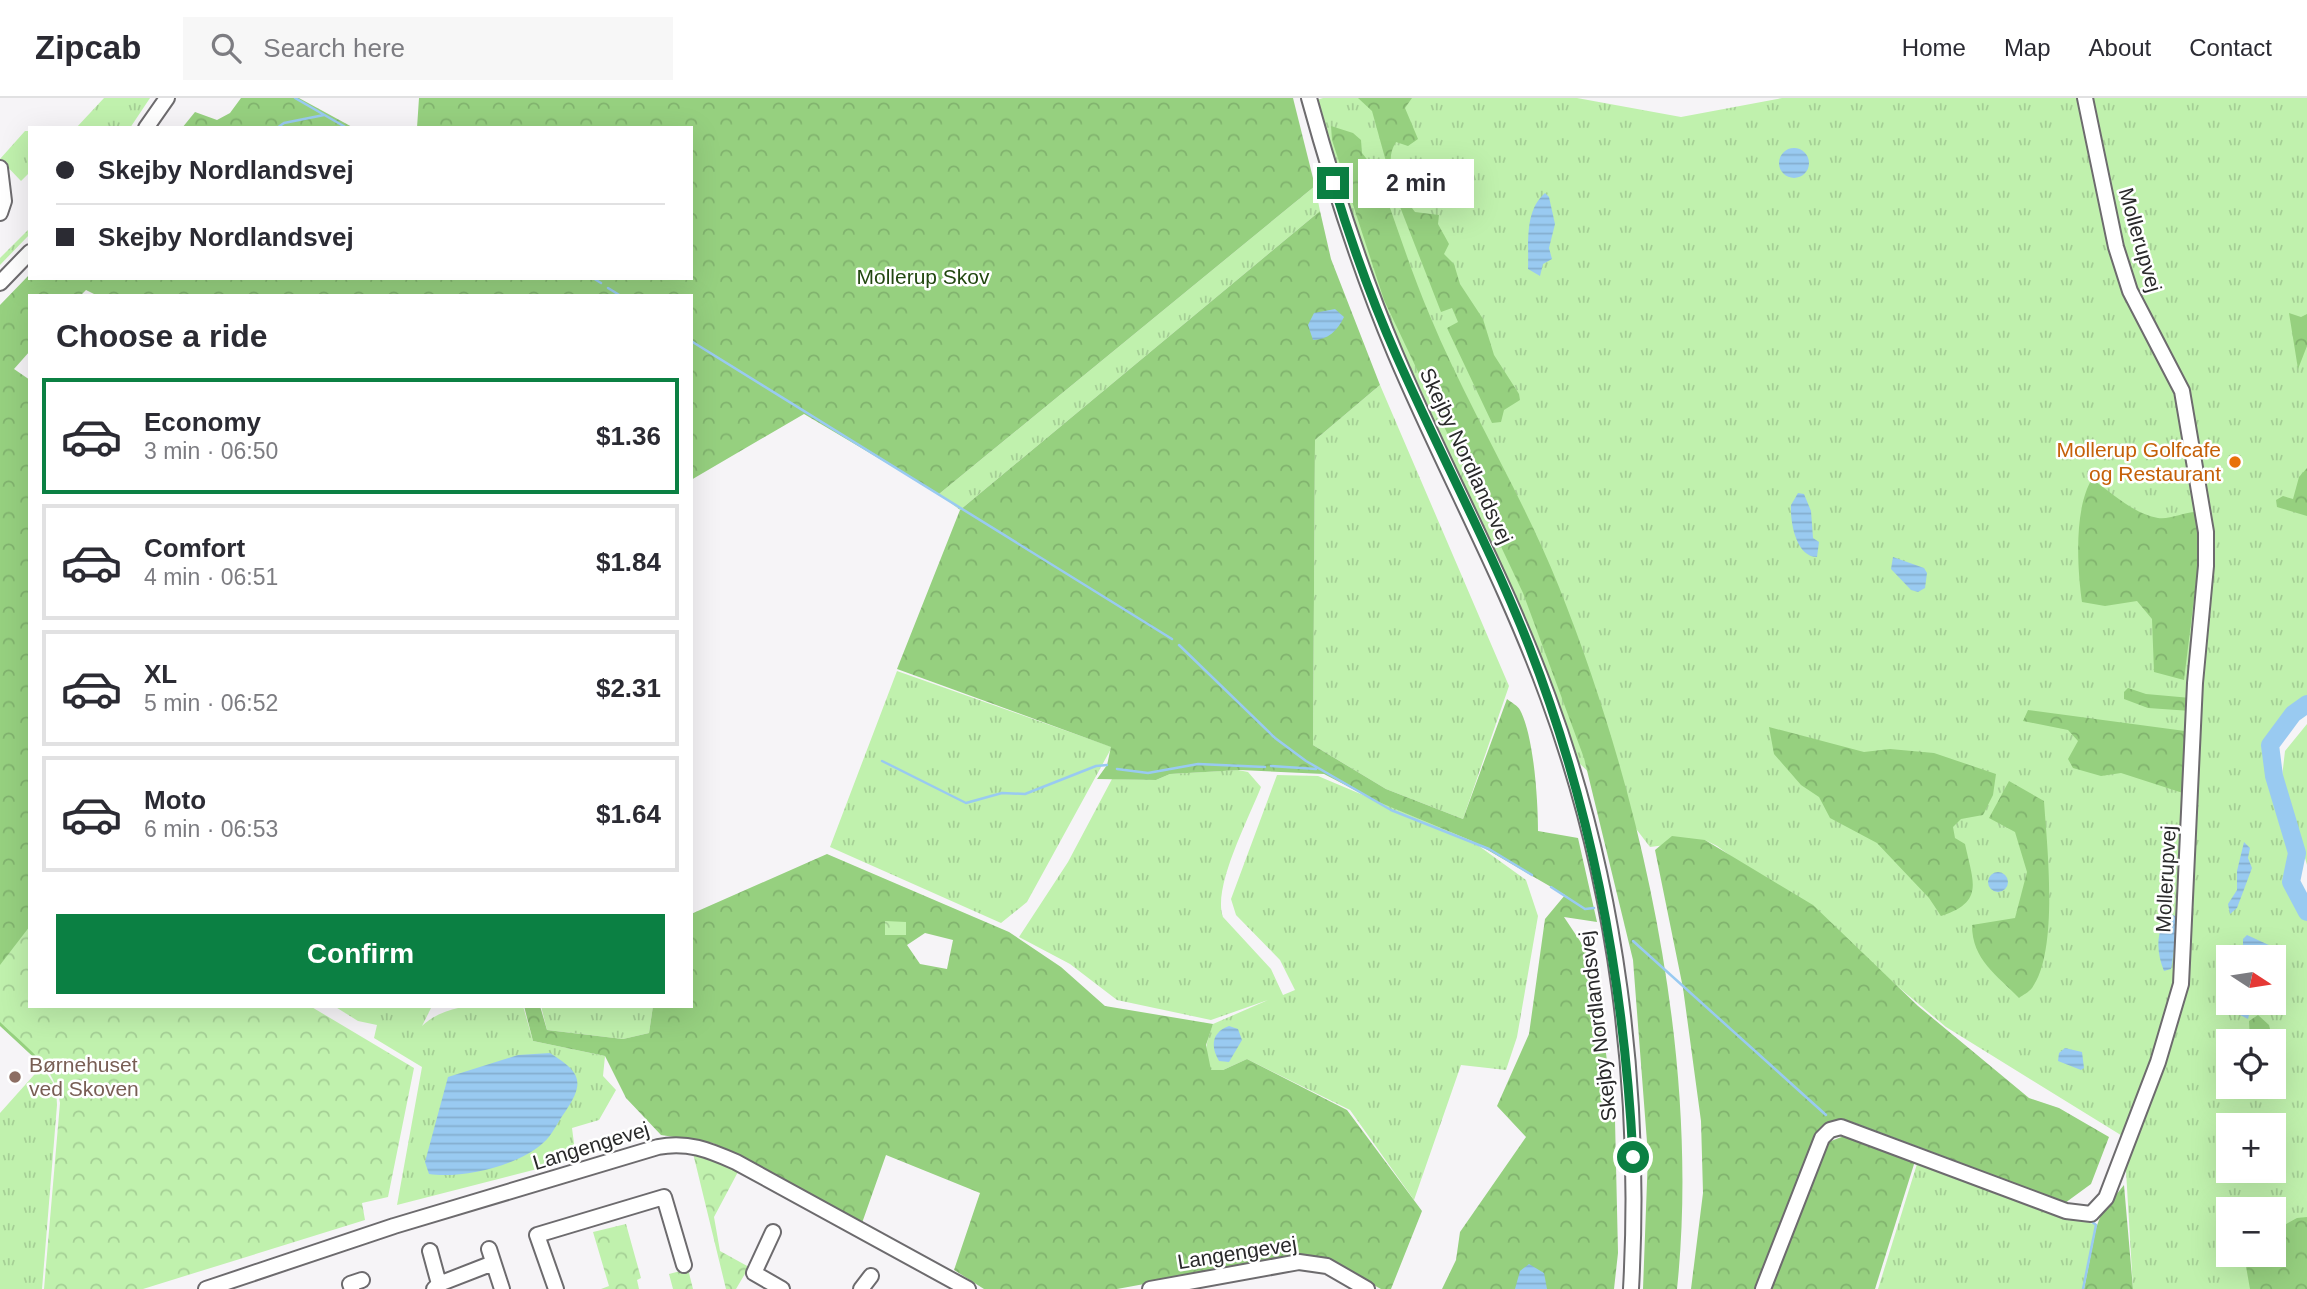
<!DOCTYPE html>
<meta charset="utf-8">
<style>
:root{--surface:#fff;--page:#f7f7f7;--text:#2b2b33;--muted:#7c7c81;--line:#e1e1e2;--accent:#0b8043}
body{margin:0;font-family:Helvetica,sans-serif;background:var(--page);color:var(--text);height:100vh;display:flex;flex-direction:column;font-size:26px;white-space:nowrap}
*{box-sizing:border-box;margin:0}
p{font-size:23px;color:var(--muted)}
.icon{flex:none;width:38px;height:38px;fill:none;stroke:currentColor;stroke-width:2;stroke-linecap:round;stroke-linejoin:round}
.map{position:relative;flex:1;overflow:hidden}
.panel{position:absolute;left:28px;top:196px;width:665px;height:714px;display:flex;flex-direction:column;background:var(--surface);border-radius:0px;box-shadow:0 7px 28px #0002}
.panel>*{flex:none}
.hud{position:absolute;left:28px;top:28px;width:665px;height:154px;border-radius:0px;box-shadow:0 7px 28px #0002;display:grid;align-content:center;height:154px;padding:0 28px;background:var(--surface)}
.needle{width:46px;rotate:102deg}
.tools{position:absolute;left:2216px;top:847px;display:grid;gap:14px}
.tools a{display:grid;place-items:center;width:70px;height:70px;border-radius:0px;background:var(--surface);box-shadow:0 7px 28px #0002;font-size:35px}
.end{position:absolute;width:32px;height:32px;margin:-16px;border:9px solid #0b8043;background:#fff;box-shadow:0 0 0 4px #fff}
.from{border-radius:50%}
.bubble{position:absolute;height:49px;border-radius:0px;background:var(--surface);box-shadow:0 7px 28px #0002;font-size:23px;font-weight:600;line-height:49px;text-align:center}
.hud b{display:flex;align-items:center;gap:24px;height:66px;font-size:26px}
.hud b+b{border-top:2px solid var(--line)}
.hud i{width:18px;height:18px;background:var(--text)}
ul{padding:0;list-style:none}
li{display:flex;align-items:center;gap:21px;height:116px;margin:0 14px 10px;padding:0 14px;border:4px solid var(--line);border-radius:0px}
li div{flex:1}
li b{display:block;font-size:26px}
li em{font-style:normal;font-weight:600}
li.active{border-color:var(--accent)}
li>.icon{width:63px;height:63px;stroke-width:1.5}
h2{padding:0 28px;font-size:32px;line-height:84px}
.action{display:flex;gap:14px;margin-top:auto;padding:14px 28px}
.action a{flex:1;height:80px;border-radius:0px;background:var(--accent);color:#fff;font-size:28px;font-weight:600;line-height:80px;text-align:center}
header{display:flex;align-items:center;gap:42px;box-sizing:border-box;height:98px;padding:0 35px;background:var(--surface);border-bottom:2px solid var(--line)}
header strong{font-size:33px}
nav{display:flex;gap:38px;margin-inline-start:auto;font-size:24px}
.search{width:490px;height:63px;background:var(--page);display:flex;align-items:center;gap:18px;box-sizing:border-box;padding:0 24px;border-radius:0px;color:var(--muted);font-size:26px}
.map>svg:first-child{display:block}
</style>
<header>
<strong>Zipcab</strong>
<div class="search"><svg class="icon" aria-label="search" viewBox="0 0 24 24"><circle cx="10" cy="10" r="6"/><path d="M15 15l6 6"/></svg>Search here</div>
<nav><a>Home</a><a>Map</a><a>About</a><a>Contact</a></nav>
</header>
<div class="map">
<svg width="2307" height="1191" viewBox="0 0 2307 1191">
<defs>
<pattern id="grass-tufts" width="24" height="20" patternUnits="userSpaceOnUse" patternTransform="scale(1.75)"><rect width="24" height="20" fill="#c0f1ad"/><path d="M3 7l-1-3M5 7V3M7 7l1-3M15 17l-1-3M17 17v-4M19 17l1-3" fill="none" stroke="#a5cf95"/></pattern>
<pattern id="forest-crowns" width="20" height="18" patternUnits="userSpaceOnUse" patternTransform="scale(1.75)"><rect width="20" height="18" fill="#96d07f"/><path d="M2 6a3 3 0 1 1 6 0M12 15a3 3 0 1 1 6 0" fill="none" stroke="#81b36e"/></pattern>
<pattern id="park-crowns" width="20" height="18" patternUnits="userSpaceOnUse" patternTransform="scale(1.75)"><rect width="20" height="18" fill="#c0f1ad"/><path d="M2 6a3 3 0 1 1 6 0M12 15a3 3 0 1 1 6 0" fill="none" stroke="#a5cf95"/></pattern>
<pattern id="water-rules" width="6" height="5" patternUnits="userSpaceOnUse" patternTransform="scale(1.75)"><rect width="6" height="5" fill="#99caf1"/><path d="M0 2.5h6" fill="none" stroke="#84aecf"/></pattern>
</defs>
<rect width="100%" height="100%" fill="#f6f4f7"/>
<!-- grass -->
<path fill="url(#grass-tufts)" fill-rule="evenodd" d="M104,0h46l-20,30h-54z
M1323,0h254l104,19 101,-19h525v606l-14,10 -23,31 4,31 23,77 -6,29 16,30v377h-174l-9,-152 -178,-110 -125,-105 -104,-76 -12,-6 -55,7 -46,-60 -28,-27 -57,-155 -124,-271 -40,-106 -39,-128zM2228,859h45v46h-45zM2228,943h45v46h-45zM2228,1027h45v46h-45zM2228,1111h45v46h-45z
M25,33h5v41l-9,9 -21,-22z
M1315,88l5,25 -360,299 -21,-16z
M30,130v6l-30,31v-7z
M1380,287l129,301 -46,133 -77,-30 -73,-44 2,-305z
M897,573l215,76 -85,155 -26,21 -171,-76z
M2307,626v141l-25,-88 3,-26z
M1238,672l10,2 13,15c-12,31 -49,101 -38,130l48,52 12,26 12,-5 -15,-30 -44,-45 -5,-16 46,-124 41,1 154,65 54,39 12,36 -21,121 -11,33 -45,-5 -47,135 -64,-90 -103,-51 -24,11h-12c-9,-14 -4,-31 2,-46l55,-24 -57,20 -94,-20 -47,-36 -51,-27 49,-75 44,-83 44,1 14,-6z
M334,908h98l-10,20c28,-26 64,-20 101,-20l10,35 72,15 -2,20 13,14 -17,30 -27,8 4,31 -179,46 25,-138 -48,-29 3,-13 -19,-4z
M541,908h112l-4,27 -26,6 -76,-9z
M42,968l14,21 1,18 -15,184h-42v-176z
M1917,1066l179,61 -13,64h-205z"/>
<!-- forest -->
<path fill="url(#forest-crowns)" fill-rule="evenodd" d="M241,0h58l55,30h-172l13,-16 22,8 13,-7z
M419,0h874l22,88 -376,308 -135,-80 -113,66v-184h-593l-12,-6 -6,6h-50v55l-16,18 16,11v626h248l-211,96 -10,-23 -57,-53v-721l30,-31v4h661v-150h-274z
M1358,0h54l-7,10 13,31 -10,7 -12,-4c-15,23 5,50 19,70l24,3 -1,9 11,20 -5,10 10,10 6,20 23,35 11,36 25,39 1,6 -16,10 -3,12 -9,1 -45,-95 11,-6 -6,-14 -11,4 -46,-118 -23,-83z
M1331,28l22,7 8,7 1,13 15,19c18,48 33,97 53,144 38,92 92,178 129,271 84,211 142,474 118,702h-34l5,-134 -15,-195 -49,-202 -61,-165 -139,-293 -52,-160z
M1320,113l11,48 49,126 -65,55 -2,305 73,44 77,30 44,-120c4,3 11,7 13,11 14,26 18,91 18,121l40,7 19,84 -33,-5 22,33 11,37 18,133 3,133 -4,36h-172l14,-29 4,-28 66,-95 -29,-31 32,-72 16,-115 20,-24 -93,-54 -96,-40 -52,-27 -84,-4 -70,4 -14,6 -59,-1 10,-14 4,-18 -214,-78 63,-159z
M2289,215l12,4 6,-3v32l-9,23z
M2307,370v48l-30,-9 -1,-7 7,-4 10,3 6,-22z
M2092,381c20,14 42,35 66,39 11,2 26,-6 38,-6l3,46 -15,122 -30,-8 -2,-53 -15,-18 -32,5 -23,-4c-5,-35 -8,-94 10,-123z
M2128,590l18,6 45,4v13l-43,-3 -24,-9v-7z
M2028,612l157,21 1,63 -65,-21 -20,3 -28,-8 -5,-9 10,-18 -10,-11 -45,-9z
M1769,629l95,25 26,-3 44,4 62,21 -3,21 -10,20 -22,4 -8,8 2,11 10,6c8,38 20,58 -24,72l-12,-18 -52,-55 -47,-25 -11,-21 -18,-12 -27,-31z
M2009,683l35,20c3,45 15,150 -12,187 -3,4 -9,7 -13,10 -22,-23 -47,-38 -47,-73l43,-7 12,-46 -12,-40 -26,-14z
M1672,738l33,4 108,65 105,101 111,92 30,10 50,29 -18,47 -26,19 -195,-73 -26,-6 -28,12 -60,153h-65l12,-96 -2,-72 -18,-133 -28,-138z
M827,756l182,78 52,35 44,39 108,18 -7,21 5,25h12l24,-11 100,51 75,101 -31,78h-10l-30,-16 -59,-16 -175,32h-133l-30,-19 26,-77 -94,-38 -24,68 -149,-80 -52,-8 -35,-37 -21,-42 -72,-15 -9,-35h16l7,24 76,9 26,-6 4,-27h38v-92zM925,835l28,7 -6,29 -27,-5 -13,-19z
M2258,917l11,10 4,16h-23l-1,-20z
M1844,1038l22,5 49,20 -40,128h-107l58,-146z
M2124,1087l9,104h-49l12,-61 6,-16z
M2307,1119v72h-57l-6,-34h29v-24l24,-13z"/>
<!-- park -->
<path fill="url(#park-crowns)" d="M885,823l21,1v13h-21z
M30,828v80h280l104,62 -26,129 -26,6 3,17 -222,69h-99l16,-186c-4,-36 -35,-57 -60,-81v-57z
M692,1051l47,21 -25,47 6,34 29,16 -13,22h-10z
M626,1126l15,54 -4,2 2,9h-38l8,-3 -16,-54z
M688,1171l5,20h-20l-4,-15z"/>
<!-- water -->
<path fill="url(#water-rules)" d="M1779 65a15 15 0 1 1 30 0a15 15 0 1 1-30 0Z
M1545,95l4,4 6,27 -6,24 3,11 -9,5 -3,12 -12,-7c1,-25 -4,-58 17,-76z
M1335,211l9,8c-6,13 -16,23 -31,23l-5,-15 6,-12z
M1798,395l6,1 7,17 2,27 6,4 -2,15c-21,0 -27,-35 -26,-52z
M1893,459l31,11 3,5 -2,15 -7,4 -7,-2 -20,-21z
M2244,744l6,6 -2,10 4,10 -15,40 -7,6 -2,-10 9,-14v-19z
M1988 784a10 10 0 1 1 20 0a10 10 0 1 1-20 0Z
M2171,816l4,2 2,11 -5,37 -1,5 -7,2c-8,-19 -9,-43 7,-57z
M2247,837l37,17 -3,11 1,10 -9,2v-18h-19l-11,-12v-6z
M2228,896v9h24l-4,16 -20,-10z
M1229,928l9,3 4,11 -13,22 -10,-1c-9,-15 -7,-29 10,-35z
M2065,950l17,4 2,16 -3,2 -23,-9 1,-8z
M550,955c30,19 36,28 15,59 -7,9 -13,24 -22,31 -25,23 -82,36 -114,31l-4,-12 23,-85 70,-22z
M1529,1166l15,9 3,16h-32l5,-18z"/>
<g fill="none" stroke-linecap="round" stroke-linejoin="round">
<!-- stream -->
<path stroke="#99caf1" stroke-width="2.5" d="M295,0l52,30
M277,30l7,-5 40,-8
M593,180l8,5
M608,190l13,8
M691,243l481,298
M1179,547l96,93 31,23 85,49 98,39 43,26
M882,663l84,42 36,-10 23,1 71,-28 11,-1
M1271,668l45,3
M1117,671l31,4 50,-9 67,3
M1551,789l34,22 9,-1
M1633,843l193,174
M1854,1026l141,53
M2083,1191l13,-64 -5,-4"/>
<!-- river -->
<path stroke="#99caf1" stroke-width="18" d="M2307,606l-14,10 -23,31 4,31 23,77 -6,29 16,30"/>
<defs>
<path id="minor" d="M1309,0c24,87 51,172 86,255 49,116 110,226 153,344 69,187 94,393 83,592
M146,30l21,-30
M0,70l4,33 -4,12
M0,185l30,-31
M773,1134l-19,41 28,16
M489,1151l13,40
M430,1153l9,33
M206,1191l188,-63 264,-79c29,-6 51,3 78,15l232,127
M352,1191l-2,-5 12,-4
M434,1191l5,-5 54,-21
M556,1191l-19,-54 127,-38 20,68
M861,1191l10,-13
M1150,1191l149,-27 28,4 40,23
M1763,1191l59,-151 8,-8 11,-3 225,84 25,3 15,-16 52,-136 23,-78 14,-301 11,-117v-34l-24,-141 -52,-100 -14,-44 -31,-149"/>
</defs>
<!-- minor casing -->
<use href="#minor" stroke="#6d6b6e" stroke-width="18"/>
<!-- minor -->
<use href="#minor" stroke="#fff" stroke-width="14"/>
</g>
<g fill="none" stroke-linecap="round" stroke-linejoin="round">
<!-- route -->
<path stroke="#0b8043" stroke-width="9" d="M1333,85c18,59 39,118 64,174 43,97 93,190 132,289 64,165 95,336 104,511"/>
</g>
<!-- markers -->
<circle fill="#e8710a" stroke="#fff" stroke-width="2.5" cx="2235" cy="364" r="7"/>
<circle fill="#8d6e63" stroke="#fff" stroke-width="2.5" cx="15" cy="979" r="7"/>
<g text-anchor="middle" stroke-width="5" stroke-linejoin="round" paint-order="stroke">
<!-- street labels -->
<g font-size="21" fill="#29292a" stroke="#fff">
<text transform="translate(2140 142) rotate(74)" y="7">Mollerupvej</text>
<text transform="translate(1466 358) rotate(65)" y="7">Skejby Nordlandsvej</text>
<text transform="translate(2166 781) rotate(-87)" y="7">Mollerupvej</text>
<text transform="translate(1598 928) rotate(-97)" y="7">Skejby Nordlandsvej</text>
<text transform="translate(591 1048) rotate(-17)" y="7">Langengevej</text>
<text transform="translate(1237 1155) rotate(-9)" y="7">Langengevej</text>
</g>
<!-- park labels -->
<g font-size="21" fill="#224810" stroke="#fff">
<text x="923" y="186">Mollerup Skov</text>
</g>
<!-- food labels -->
<g font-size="21" fill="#c56008" stroke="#fff" text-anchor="end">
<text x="2221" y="359">Mollerup Golfcafe<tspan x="2221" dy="24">og Restaurant</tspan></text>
</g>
<!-- education labels -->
<g font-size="21" fill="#785e54" stroke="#fff" text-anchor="start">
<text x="29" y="974">Børnehuset<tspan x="29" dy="24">ved Skoven</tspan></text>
</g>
</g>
</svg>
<div class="tools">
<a><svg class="needle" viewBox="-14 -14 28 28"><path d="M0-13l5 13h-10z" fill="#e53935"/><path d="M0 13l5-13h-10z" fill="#7c7c81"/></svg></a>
<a><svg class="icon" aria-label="locate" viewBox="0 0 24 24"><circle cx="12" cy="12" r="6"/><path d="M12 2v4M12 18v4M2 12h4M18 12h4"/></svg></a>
<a>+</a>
<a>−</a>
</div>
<i class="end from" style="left:1633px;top:1059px"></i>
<i class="end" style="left:1333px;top:85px"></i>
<div class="bubble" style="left:1358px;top:61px;width:116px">2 min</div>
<div class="hud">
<b><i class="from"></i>Skejby Nordlandsvej</b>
<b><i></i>Skejby Nordlandsvej</b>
</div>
<section class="panel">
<h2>Choose a ride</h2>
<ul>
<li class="active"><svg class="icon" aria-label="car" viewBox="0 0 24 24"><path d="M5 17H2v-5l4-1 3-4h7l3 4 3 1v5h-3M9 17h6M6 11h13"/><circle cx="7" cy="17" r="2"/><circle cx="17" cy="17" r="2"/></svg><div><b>Economy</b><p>3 min · 06:50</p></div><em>$1.36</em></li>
<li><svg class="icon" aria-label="car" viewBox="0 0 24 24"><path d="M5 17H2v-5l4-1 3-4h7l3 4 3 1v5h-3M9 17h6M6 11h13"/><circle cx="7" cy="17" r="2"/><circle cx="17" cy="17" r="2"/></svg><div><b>Comfort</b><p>4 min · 06:51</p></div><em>$1.84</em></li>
<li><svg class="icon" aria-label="car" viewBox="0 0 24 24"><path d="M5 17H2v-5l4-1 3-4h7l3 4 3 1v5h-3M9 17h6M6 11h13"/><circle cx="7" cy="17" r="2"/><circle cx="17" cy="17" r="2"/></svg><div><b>XL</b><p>5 min · 06:52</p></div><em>$2.31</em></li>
<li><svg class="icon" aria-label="car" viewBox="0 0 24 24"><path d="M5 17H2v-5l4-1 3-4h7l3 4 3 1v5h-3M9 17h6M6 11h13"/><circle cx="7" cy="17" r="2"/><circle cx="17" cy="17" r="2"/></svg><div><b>Moto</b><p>6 min · 06:53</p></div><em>$1.64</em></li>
</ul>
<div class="action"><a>Confirm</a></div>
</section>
</div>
